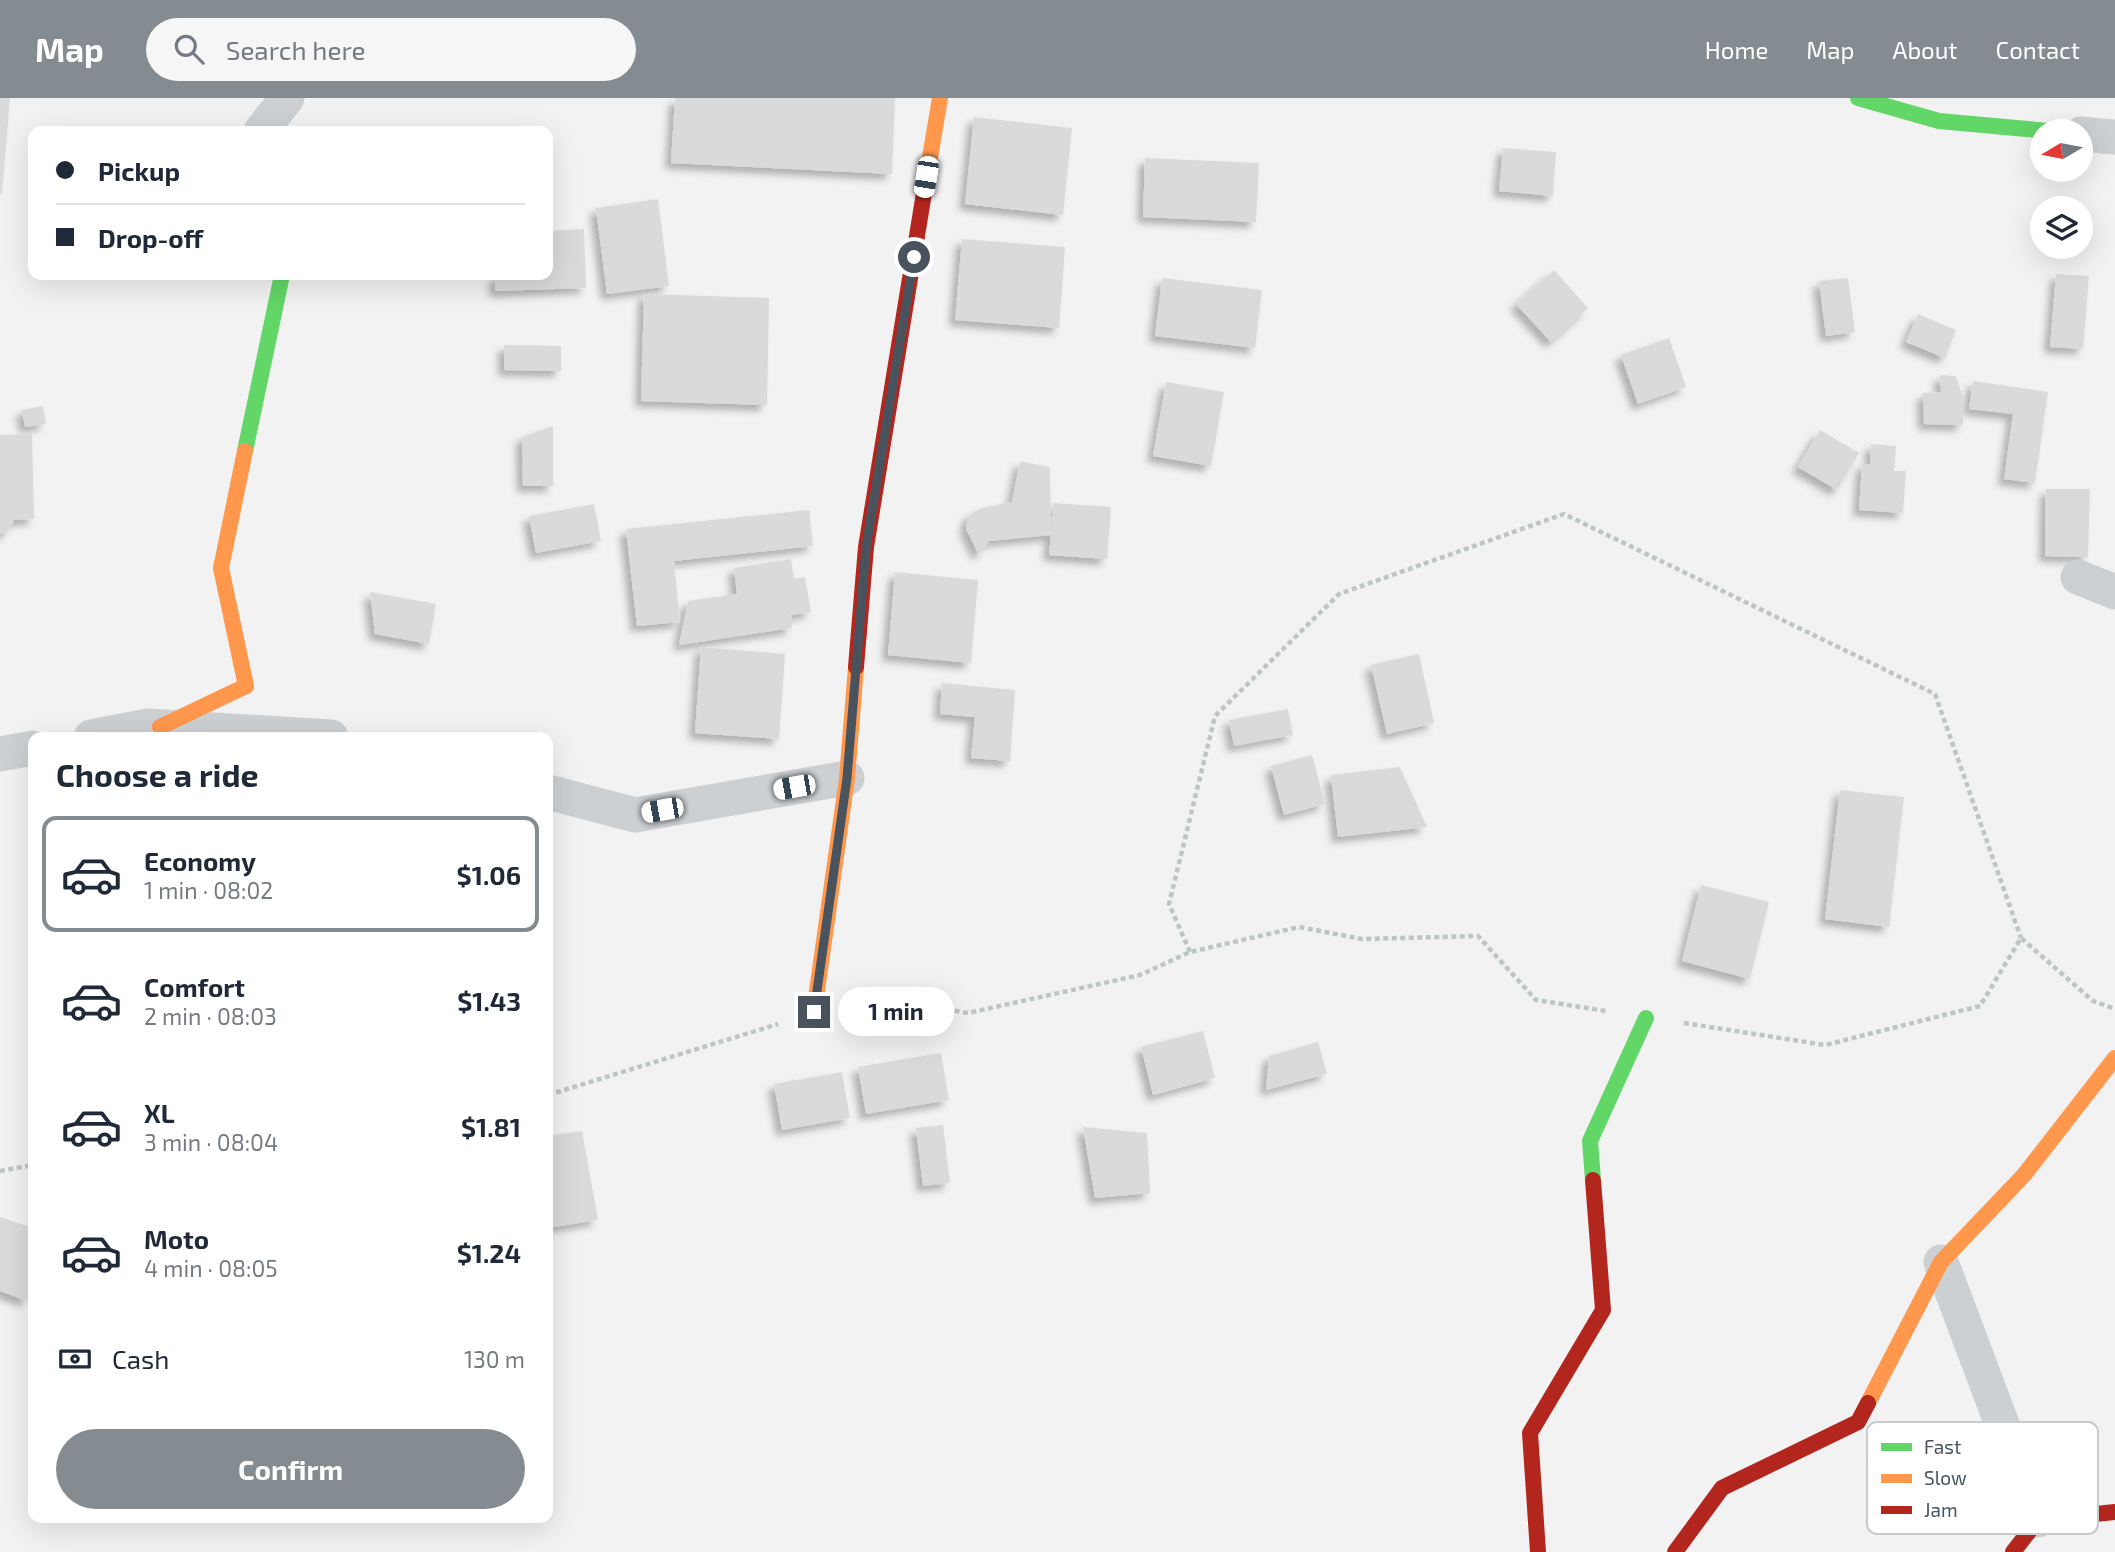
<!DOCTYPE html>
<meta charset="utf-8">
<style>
:root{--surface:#fff;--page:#f6f6f7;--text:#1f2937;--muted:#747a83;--line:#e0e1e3;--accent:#848b91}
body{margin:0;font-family:"Exo 2",sans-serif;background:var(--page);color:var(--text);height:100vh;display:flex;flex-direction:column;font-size:26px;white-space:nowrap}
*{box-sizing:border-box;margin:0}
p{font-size:23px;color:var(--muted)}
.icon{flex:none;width:38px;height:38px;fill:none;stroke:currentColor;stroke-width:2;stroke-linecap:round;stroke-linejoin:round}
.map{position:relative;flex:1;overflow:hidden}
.details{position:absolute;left:28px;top:634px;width:525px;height:791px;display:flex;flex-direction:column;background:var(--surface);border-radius:14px;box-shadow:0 7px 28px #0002}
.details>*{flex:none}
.hud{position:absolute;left:28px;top:28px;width:525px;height:154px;border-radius:14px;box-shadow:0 7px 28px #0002;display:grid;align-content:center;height:154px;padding:0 28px;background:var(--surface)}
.needle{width:46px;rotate:260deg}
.buttons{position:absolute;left:2030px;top:21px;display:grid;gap:14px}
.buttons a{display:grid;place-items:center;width:63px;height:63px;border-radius:50%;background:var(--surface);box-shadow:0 7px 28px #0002;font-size:35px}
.end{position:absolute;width:32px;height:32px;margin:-16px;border:9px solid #49535d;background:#fff;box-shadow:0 0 0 4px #fff}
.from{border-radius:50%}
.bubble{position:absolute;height:49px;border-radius:24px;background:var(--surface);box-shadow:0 7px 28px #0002;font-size:23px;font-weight:700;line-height:49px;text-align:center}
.car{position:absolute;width:21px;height:42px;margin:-21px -10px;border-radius:9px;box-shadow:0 0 5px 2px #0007;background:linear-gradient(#fff 24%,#345 0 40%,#fff 0 76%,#345 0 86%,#fff 0)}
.hud b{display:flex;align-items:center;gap:24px;height:66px;font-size:26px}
.hud b+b{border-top:2px solid var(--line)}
.hud i{width:18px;height:18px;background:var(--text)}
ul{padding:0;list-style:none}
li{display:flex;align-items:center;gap:21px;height:116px;margin:0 14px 10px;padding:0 14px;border:4px solid transparent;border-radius:14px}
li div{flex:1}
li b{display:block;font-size:26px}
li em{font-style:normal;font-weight:700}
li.current{border-color:var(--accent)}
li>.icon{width:63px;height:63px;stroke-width:1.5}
h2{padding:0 28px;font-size:32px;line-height:84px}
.pay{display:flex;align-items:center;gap:18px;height:77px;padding:0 28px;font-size:26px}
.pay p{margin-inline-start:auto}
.primary-button{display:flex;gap:14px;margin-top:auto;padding:14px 28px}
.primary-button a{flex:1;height:80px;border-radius:42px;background:var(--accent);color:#fff;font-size:28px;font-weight:700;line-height:80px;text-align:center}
header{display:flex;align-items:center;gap:42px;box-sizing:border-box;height:98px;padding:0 35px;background:var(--accent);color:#fff}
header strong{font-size:33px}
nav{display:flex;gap:38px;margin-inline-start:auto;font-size:24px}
.search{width:490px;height:63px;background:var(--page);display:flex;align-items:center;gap:18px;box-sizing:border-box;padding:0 24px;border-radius:38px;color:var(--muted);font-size:26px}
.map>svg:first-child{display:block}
</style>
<header>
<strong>Map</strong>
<div class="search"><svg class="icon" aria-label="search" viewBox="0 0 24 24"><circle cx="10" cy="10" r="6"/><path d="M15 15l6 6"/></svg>Search here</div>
<nav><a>Home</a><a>Map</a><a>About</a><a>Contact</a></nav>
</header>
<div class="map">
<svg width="2115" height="1454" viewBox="0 0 2115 1454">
<defs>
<filter id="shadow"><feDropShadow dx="-6" dy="6" stdDeviation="3.5" flood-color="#0004"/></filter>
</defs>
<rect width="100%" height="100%" fill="#f2f2f2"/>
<!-- building -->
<path fill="#d9dadc" filter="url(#shadow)" d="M0,0h10l-8,95h-2z
M675,0h220l-3,76 -221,-11z
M974,19l98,11 -9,87 -98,-11z
M1503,50l53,4 -3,44 -54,-5z
M1145,60l114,5 -3,59 -113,-5z
M658,101l11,87 -62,8 -11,-86z
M584,131l2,59 -91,3v-16h53v-44z
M962,141l103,8 -6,81 -104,-8z
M1554,172l34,38 -37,34 -35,-38z
M2056,176l33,2 -6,73 -33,-2z
M1162,180l100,12 -7,58 -100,-12z
M1848,180l7,54 -29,4 -7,-55z
M644,196l125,4 -2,107 -126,-4z
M1918,216l38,16 -11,28 -39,-16z
M1669,240l17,49 -48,17 -17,-49z
M504,247l57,1v25l-57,-1z
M1940,277l16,1 7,21v28l-39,-1 -1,-31 18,-1z
M1973,283l75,11 -13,91 -31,-4 9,-65 -44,-5z
M1166,284l58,10 -13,74 -58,-10z
M43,308l3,18 -21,3 -3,-17z
M553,328v60h-30l-1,-49z
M1820,332l39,23 -22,37 -39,-23z
M32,336l2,85 -20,1 -8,14h-6v-99z
M1871,346l25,2 -2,25h12l-3,42 -44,-3 3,-46h8z
M1020,363l30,6 1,62 2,-26 58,4 -4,52 -58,-4 2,-20 -62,6 -10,14 -13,-26 2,-13 14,-8 30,-6z
M2046,391h44l-2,68 -43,-1z
M594,406l7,37 -65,12 -7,-37z
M809,412l4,36 -139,15 6,61 -43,4 -11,-97z
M791,461l3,20 11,-2 6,35 -20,3 1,13 -113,17 9,-44 49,-7 -3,-26z
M895,474l83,8 -7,83 -83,-8z
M370,494l66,12 -7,40 -54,-10z
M701,549l84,7 -6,85 -84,-6z
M1419,556l15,69 -47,11 -16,-69z
M942,585l73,7 -5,71 -39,-3 4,-41 -35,-3z
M1288,611l5,26 -59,11 -5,-26z
M1312,657l13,49 -41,11 -13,-49z
M1400,669l27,60 -89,10 -7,-62z
M1840,692l64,7 -15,130 -64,-8z
M1701,787l68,17 -19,77 -68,-18z
M1203,933l12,47 -62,17 -12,-48z
M1318,944l9,32 -61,16 3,-34z
M941,955l8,47 -83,14 -8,-47z
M842,974l8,46 -68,12 -8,-46z
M943,1027l7,58 -27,3 -7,-58z
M1083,1029l64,6 3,60 -55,5z
M582,1033l16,89 -50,8v-92z
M0,1119l33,11v53l-6,20 -27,-10z"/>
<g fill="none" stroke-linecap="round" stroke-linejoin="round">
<!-- path -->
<path stroke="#bcc6c3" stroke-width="4.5" stroke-dasharray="5 3.5" stroke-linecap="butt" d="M1190,854l-21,-48 46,-188 124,-122 225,-80 371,180 86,244
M854,896l114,19 172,-38 50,-23 109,-25 63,12 116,-3 58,64 70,11
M1684,925l141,22 155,-39 41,-68 72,63 22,8
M548,997l230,-71
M0,1073l33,-6"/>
<!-- street -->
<path stroke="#cdd0d2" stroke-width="35" d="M261,33l26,-33
M2081,36l34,3
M2078,479l37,15
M91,639l57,-11 183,11
M0,656l33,-6
M548,694l87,23 212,-37
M1941,1164l97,258"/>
<!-- fast -->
<path stroke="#63d668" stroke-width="16" d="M1858,0l81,23 110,10
M245,353l37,-176
M1593,1082l-3,-39 56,-123"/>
<!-- slow -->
<path stroke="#ff974d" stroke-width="16" d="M924,95l16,-95
M160,629l86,-41 -25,-118 24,-117
M814,914l33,-234 9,-111
M1868,1305l73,-141 83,-87 91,-117"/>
<!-- jam -->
<path stroke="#b3261e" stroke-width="16" d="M856,569l10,-120 58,-354
M1538,1454l-8,-119 73,-123 -10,-130
M1675,1454l47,-64 136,-66 10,-19
M2013,1454l25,-32 77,-8"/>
</g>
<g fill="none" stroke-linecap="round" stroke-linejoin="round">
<!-- route -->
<path stroke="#49535d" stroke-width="9" d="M814,914l33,-234 19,-231 48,-290"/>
</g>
<!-- legend -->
<rect x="1867" y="1324" width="231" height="112" rx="10" fill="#fff" stroke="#c8cbce" stroke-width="2"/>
<rect x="1881" y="1345" width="31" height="8" fill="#63d668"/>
<rect x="1881" y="1376" width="31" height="9" fill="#ff974d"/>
<rect x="1881" y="1408" width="31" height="8" fill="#b3261e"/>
<g font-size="19" fill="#49535d">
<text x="1924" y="1356">Fast</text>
<text x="1924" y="1387">Slow</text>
<text x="1924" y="1419">Jam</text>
</g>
</svg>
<div class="buttons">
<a><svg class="needle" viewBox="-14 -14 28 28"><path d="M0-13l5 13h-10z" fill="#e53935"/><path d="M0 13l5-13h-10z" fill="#747a83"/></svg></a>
<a><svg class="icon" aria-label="layers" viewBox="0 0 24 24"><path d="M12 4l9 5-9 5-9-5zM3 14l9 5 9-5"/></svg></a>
</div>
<i class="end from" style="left:914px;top:159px"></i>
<i class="end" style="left:814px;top:914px"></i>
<div class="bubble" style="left:838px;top:889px;width:116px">1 min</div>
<i class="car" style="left:926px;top:79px;rotate:189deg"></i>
<i class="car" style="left:794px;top:689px;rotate:260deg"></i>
<i class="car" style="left:662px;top:712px;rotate:260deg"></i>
<div class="hud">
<b><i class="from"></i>Pickup</b>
<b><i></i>Drop-off</b>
</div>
<section class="details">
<h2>Choose a ride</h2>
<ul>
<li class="current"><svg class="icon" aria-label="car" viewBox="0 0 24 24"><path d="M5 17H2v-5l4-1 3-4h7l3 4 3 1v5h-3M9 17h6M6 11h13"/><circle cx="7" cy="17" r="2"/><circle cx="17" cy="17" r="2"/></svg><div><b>Economy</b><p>1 min · 08:02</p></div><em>$1.06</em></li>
<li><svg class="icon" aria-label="car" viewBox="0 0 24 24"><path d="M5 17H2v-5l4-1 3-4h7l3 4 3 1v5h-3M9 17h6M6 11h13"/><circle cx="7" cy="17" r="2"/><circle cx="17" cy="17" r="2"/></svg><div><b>Comfort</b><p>2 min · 08:03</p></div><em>$1.43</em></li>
<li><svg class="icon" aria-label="car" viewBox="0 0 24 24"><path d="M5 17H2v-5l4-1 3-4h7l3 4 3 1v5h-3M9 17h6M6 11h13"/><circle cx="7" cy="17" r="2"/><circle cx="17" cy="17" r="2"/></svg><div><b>XL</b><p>3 min · 08:04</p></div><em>$1.81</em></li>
<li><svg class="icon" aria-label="car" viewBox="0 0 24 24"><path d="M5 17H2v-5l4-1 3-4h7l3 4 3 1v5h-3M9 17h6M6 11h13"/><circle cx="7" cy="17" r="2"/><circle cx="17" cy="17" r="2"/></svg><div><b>Moto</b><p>4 min · 08:05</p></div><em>$1.24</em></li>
</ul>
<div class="pay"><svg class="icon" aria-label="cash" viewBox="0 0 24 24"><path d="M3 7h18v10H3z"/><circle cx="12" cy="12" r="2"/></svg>Cash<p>130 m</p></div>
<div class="primary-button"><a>Confirm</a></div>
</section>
</div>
